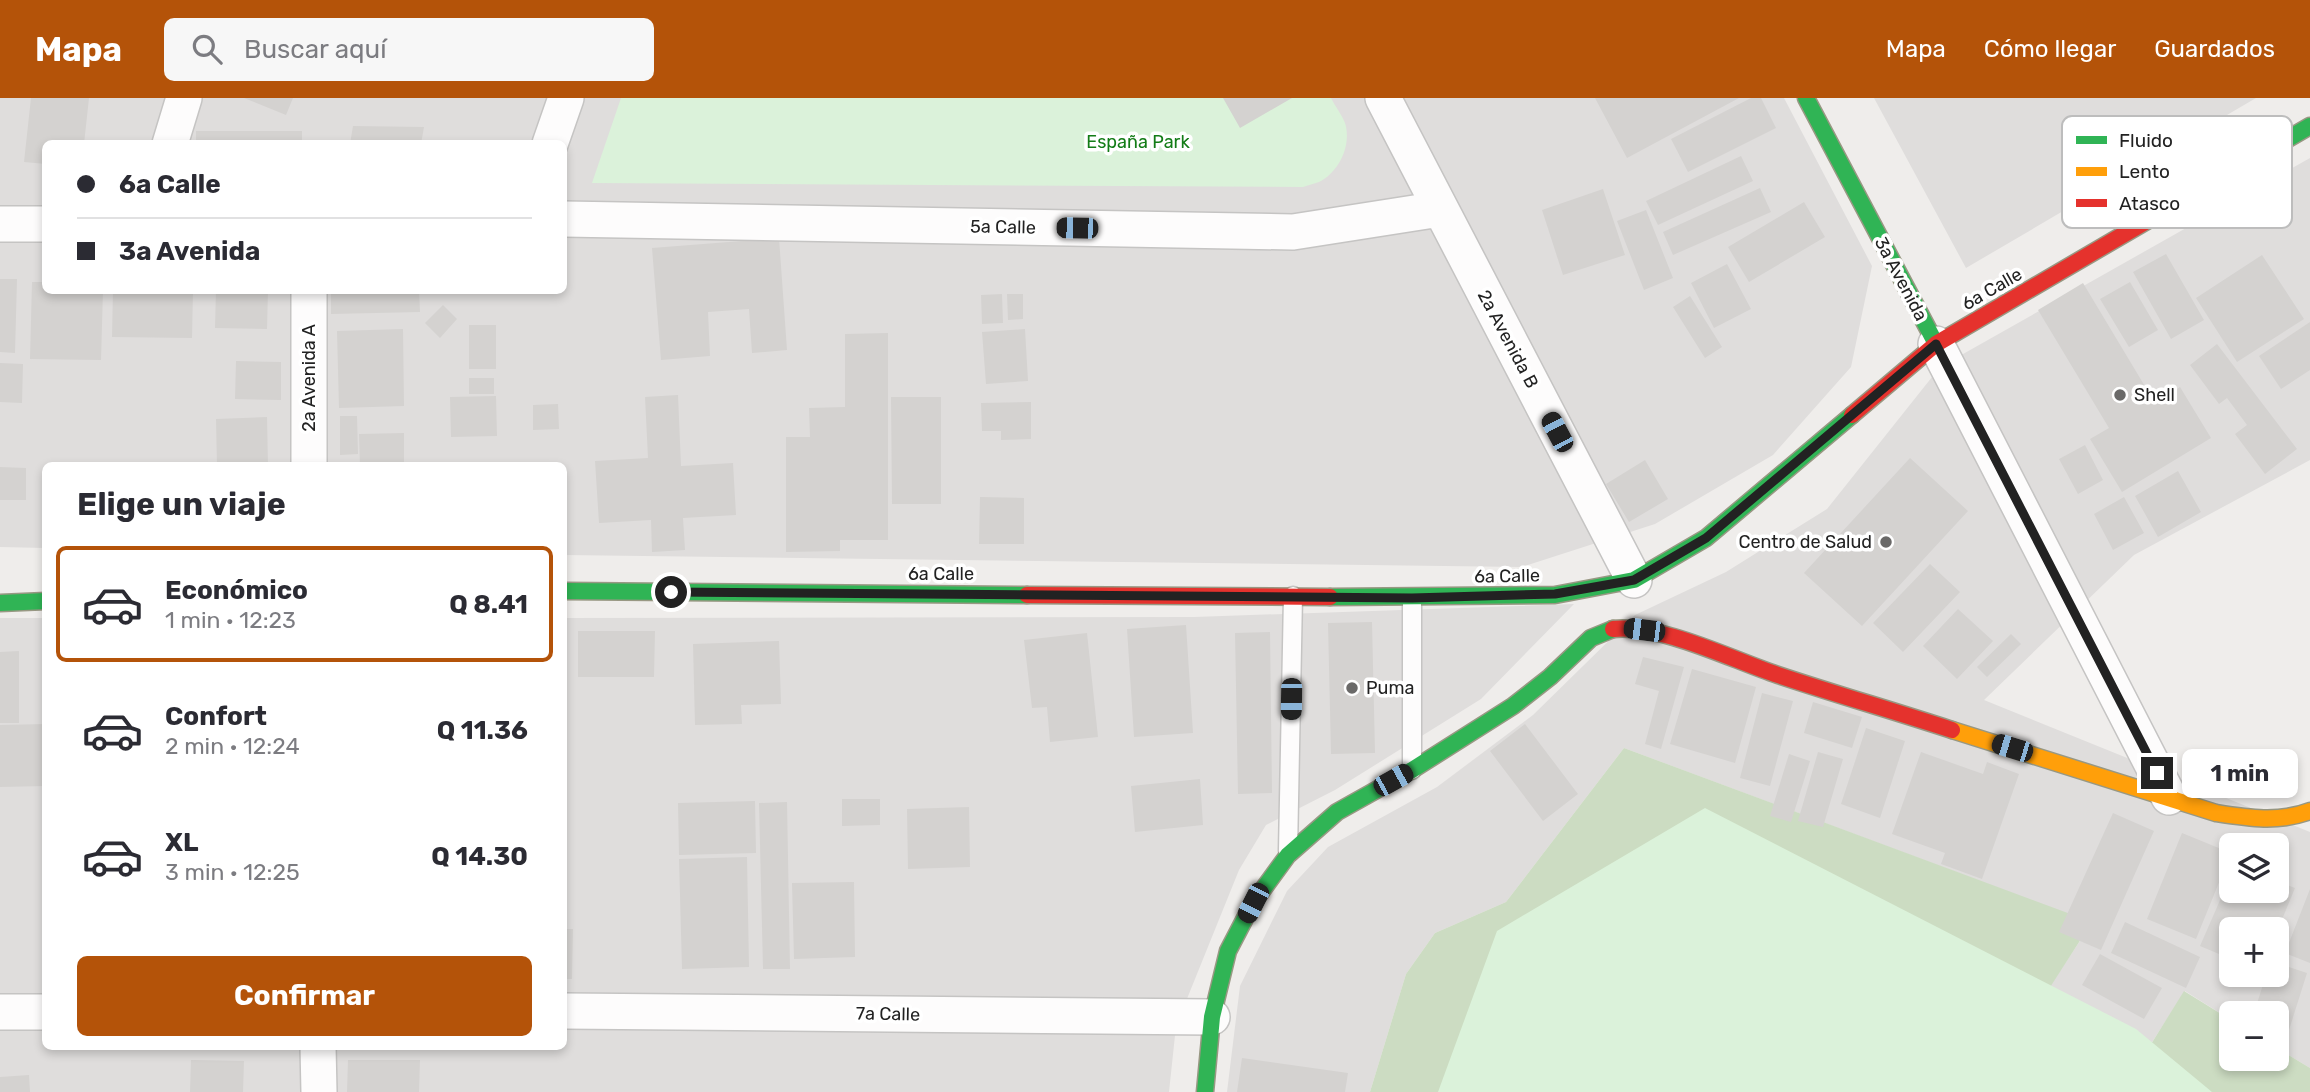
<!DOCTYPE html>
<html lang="es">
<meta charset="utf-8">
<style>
:root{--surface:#fff;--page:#f7f7f7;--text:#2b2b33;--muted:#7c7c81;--line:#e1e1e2;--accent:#b45309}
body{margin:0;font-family:Rubik,sans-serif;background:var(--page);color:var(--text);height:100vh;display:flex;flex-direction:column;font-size:26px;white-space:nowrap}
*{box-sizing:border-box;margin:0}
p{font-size:23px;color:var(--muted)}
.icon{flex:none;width:38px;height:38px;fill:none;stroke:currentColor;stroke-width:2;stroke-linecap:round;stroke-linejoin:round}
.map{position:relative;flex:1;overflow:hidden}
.sheet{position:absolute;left:42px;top:364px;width:525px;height:588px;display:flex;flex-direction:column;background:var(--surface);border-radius:10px;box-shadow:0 4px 10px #0003}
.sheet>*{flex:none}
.banner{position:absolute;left:42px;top:42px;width:525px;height:154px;border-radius:10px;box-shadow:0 4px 10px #0003;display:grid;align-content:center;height:154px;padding:0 35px;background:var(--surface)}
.tools{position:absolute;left:2219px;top:735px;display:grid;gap:14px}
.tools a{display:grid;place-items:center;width:70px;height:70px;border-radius:10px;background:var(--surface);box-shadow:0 4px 10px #0003;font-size:35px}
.end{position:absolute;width:32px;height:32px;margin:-16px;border:9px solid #222;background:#fff;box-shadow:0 0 0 4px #fff}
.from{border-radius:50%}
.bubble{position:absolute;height:49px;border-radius:10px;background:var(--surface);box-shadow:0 4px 10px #0003;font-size:23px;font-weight:700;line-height:49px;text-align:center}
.car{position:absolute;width:21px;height:42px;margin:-21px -10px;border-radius:9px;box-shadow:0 0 5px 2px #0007;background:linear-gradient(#222 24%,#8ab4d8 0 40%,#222 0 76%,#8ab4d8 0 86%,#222 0)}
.banner b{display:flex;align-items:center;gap:24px;height:66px;font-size:26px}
.banner b+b{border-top:2px solid var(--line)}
.banner i{width:18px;height:18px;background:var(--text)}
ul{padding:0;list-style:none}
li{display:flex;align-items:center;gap:21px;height:116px;margin:0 14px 10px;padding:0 21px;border:4px solid transparent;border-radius:10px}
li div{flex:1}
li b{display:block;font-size:26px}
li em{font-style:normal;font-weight:700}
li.on{border-color:var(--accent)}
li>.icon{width:63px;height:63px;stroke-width:1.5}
h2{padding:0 35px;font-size:32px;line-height:84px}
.cta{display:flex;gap:14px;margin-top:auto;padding:14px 35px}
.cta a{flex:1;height:80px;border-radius:10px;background:var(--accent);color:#fff;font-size:28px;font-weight:700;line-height:80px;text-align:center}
header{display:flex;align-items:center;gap:42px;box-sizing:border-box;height:98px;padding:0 35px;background:var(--accent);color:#fff}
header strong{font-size:33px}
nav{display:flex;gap:38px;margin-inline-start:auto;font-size:24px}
.search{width:490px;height:63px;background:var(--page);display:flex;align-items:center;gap:18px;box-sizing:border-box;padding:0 24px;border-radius:10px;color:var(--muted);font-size:26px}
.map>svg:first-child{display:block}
</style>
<header>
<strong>Mapa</strong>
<div class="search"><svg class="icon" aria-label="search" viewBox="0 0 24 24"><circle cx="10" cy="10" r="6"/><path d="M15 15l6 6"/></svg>Buscar aquí</div>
<nav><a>Mapa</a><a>Cómo llegar</a><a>Guardados</a></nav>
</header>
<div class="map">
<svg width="2310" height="994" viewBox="0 0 2310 994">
<rect width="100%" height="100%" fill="#efedeb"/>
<!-- residential -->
<path fill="#dfdddc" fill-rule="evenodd" d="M0,0h1784l88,168 -21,101 -78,88 -118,69 -133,43 -958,-12v-89h-518l-1,82 -45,-1zM46,46h518v146h-518z
M1874,0h382l-290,170z
M2310,60v302l-176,95 -150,145 326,132v236l-33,-20v-35h-46v7l-46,-29 -38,59 -101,-58 46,-69 -468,-175 -118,154 -71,31 -29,41 -36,118h-143l13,-106 47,-95 41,-44 109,-60 96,-72 102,-100 91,-43 101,-63 113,-142zM2231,747h46v46h-46zM2231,831h46v46h-46z
M1574,506l-93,95 -146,91 -69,35 -27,45 -63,156 -7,66h-1169v-474h45l1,428h518v-428l630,-1z"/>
<!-- forest -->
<path fill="#ccdcc2" d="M1624,650l468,174 -45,70 101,57 36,-58 47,29v39h46v-11l33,20v24h-940l36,-118 29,-41 71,-31z"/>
<!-- park -->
<path fill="#dbf2da" d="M621,0h710c4,8 11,17 14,25 7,22 -6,49 -26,59 -5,2 -11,3 -16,5l-711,-4z
M1705,710l431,221 76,63h-774l59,-161z"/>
<!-- building -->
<path fill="#d4d2d0" d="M31,0h58l-5,46h-38v20l-22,-2z
M244,0h49l-7,17z
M1223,0h69l-52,30z
M1595,0h144l-112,60z
M1751,0h10l15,30 -88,44 -17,-33z
M353,28l71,1 -3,17h-71z
M196,33h106v13h-106z
M1741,58l12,25 -95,44 -12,-24z
M1760,90l11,24 -98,43 -10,-23z
M1603,91l22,66 -62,20 -21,-65z
M1804,104l21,35 -76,45 -21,-35z
M1646,112l27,68 -29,12 -27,-69z
M779,140l8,112 -35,3 -3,-44 -41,3 2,44 -49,4 -9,-112z
M2166,156l38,66 -33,19 -38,-67z
M2262,157l42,64 -67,43 -41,-64z
M1727,166l24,45 -37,19 -23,-45z
M0,181h17l-2,74 -15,-1z
M32,184h14v8h57l-2,70 -71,-1z
M2130,184l28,48 -29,17 -29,-48z
M2083,185l72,120 25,-16 31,51 -89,54 -32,-53 19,-11 -71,-118z
M113,192h80l-1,48 -80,-1z
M216,192h52l-1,39 -52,-1z
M331,192h88l1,22 -89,2z
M1002,196l1,29 -21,1 -1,-29z
M1007,196h16v25l-15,1z
M1690,198l32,51 -17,11 -32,-51z
M443,207l14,14 -17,19 -15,-15z
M2310,224v48l-29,19 -22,-33z
M469,227h27v44h-27z
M403,231l1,77 -65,2 -2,-77z
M1025,231l3,52 -42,3 -4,-52z
M888,235v207h-48v11l-54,1v-115h24l-1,-29 36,-1v-73z
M2217,246l80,105 -32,25 -30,-40 12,-9 -20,-27 -8,6 -29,-39z
M236,263l45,1v38l-46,-1z
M0,265l23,1 -1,39 -22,-1z
M469,280h25v16h-25z
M678,297l3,71 52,-3 3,52 -53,3 2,32 -33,2 -1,-32 -52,3 -4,-62 53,-3 -3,-61z
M496,298l1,40 -46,1 -1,-40z
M891,299h50v107h-49z
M1031,304v37l-30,1v-9h-19l-1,-28z
M558,306l1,25 -26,1v-25z
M340,318h17l1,38 -18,1z
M267,319l1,49h-51l-1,-47z
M404,335v33h-44l-1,-32z
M2085,347l18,35 -25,14 -19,-35z
M1910,360l58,53 -106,115 -58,-53z
M1645,362l23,39 -39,23 -23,-38z
M0,369l26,1v32h-26z
M2178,373l23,41 -43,25 -23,-41z
M980,399l44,1v46h-45z
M2124,399l20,36 -31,17 -19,-36z
M1930,466l30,28 -57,60 -30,-29z
M1958,511l35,32 -36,38 -34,-33z
M1372,524l3,131 -44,1 -3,-131z
M1186,527l7,108 -59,4 -7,-108z
M578,533h77l-1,46h-76z
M1270,534l2,161 -34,1 -3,-161z
M1087,535l11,104 -48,5 -3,-35 -15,1 -8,-68z
M2011,536l10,10 -34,33 -10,-10z
M779,543l2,63 -40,1 1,19 -47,1 -2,-81z
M19,553v72h-19v-71z
M1643,559l41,10 -23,82 -16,-5 14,-53 -24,-7z
M1692,571l64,18 -21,76 -65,-19z
M1762,595l31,8 -23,85 -30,-8z
M1813,604l49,15 -10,31 -48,-15z
M46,626v62l-46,1v-62z
M1525,626l53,70 -35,27 -53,-70z
M1866,630l39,13 -25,77 -39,-14z
M1818,654l25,7 -20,68 -25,-6z
M1921,654l62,22 4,-12 32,12 -37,105 -41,-15 4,-11 -53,-19z
M1789,656l21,7 -19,61 -21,-6z
M1200,681l3,46 -68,7 -4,-46z
M842,701h38v26l-38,1z
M755,703l1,52 -77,2 -1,-52z
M787,704l3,167h-27l-4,-166z
M969,709l1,60 -62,2 -1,-60z
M2113,715l41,18 -53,119 -42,-18z
M2182,735l49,20 -35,86 -49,-20z
M747,759l2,110 -67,2 -3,-110z
M2231,777v16h46v-10l18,7 -17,41h-47v30l-31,-13z
M854,784l1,75 -61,2 -2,-76z
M2310,791v74l-25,-10z
M2125,824l75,35 -14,31 -75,-35z
M564,831h9l-1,50h-8z
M2100,856l62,34 -18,31 -62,-34z
M2277,865l30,10 -24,76 -6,-2v-34h-23l12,-38h11z
M1242,960l106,15 -3,19h-108z
M191,962l53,1 -1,31h-53z
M348,962h72l-1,32h-72z
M29,977l1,17h-30v-15z"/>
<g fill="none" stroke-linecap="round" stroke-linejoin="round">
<defs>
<path id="lane" d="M1412,672v-172
M1288,753l5,-255"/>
<path id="street" d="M1383,0l251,482
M170,46l14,-46
M550,46l16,-46
M564,121l729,13 147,-23
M0,126h46
M1936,246l233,453
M309,368v-176
M564,913l648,6
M0,914h46
M318,948l1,46"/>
<path id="fast" d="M1806,0l130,246
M2157,117l153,-89
M564,493l463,4
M1330,499l225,-2 79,-15 72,-42 146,-123
M0,505l46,-2
M1205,994l7,-75 16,-66 25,-48 35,-48 49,-43 75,-42 101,-64 37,-29 41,-39 22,-9"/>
<path id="slow" d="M1952,632l264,83c32,5 63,10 94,-2"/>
<path id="jam" d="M1852,317l84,-71 221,-129
M1027,497l303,2
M1613,531c49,-5 117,30 165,46 57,19 116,36 174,55"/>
</defs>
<!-- lane casing -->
<use href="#lane" stroke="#c5c4c3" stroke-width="21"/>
<!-- street casing -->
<use href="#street" stroke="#c5c4c3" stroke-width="38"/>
<!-- fast casing -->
<use href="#fast" stroke="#989883" stroke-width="19"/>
<!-- slow casing -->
<use href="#slow" stroke="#989883" stroke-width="19"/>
<!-- jam casing -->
<use href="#jam" stroke="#989883" stroke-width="19"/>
<!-- lane -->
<use href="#lane" stroke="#fdfcfc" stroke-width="18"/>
<!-- street -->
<use href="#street" stroke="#fdfcfc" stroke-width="35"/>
<!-- fast -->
<use href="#fast" stroke="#30b455" stroke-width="16"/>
<!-- slow -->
<use href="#slow" stroke="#ff9f0a" stroke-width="16"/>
<!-- jam -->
<use href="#jam" stroke="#e5322d" stroke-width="16"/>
</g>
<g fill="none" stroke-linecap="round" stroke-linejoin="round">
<!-- route -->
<path stroke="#222" stroke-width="9" d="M671,494l741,6 143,-4 79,-14 72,-42 230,-194 221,429"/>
</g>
<!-- markers -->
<g fill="#6a6968" stroke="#fff" stroke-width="2.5">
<circle cx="2120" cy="297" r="7"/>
<circle cx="1886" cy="444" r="7"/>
<circle cx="1352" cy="590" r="7"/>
</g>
<g text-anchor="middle" stroke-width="7" stroke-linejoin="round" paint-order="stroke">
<!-- park labels -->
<g font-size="18" fill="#137c17" stroke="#fff">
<text x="1138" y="50">España Park</text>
</g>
<!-- street labels -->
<g font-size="18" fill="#222" stroke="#fff">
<text transform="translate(1003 129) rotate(1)" y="6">5a Calle</text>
<text transform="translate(1901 181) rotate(62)" y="6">3a Avenida</text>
<text transform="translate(1992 191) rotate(-30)" y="6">6a Calle</text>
<text transform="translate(1508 241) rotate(62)" y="6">2a Avenida B</text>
<text transform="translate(309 280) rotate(-90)" y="6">2a Avenida A</text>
<text x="941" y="482">6a Calle</text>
<text transform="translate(1507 478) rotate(-1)" y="6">6a Calle</text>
<text transform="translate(888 916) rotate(1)" y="6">7a Calle</text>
</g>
<!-- poi labels -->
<g font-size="18" fill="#222" stroke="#fff" text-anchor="start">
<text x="2134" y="303">Shell</text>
<text x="1872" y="450" text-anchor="end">Centro de Salud</text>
<text x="1366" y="596">Puma</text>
</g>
</g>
<!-- legend -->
<rect x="2062" y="18" width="230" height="112" rx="10" fill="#fff" stroke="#bdbdbd" stroke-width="2"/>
<rect x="2076" y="38" width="31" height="8" fill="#30b455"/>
<rect x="2076" y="69" width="31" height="9" fill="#ff9f0a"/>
<rect x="2076" y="101" width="31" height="8" fill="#e5322d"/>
<g font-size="19" fill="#222">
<text x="2119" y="49">Fluido</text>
<text x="2119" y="80">Lento</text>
<text x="2119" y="112">Atasco</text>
</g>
</svg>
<div class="tools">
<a><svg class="icon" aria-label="layers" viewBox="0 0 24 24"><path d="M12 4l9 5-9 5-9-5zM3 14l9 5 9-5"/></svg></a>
<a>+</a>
<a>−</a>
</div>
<i class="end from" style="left:671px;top:494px"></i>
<i class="end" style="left:2157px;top:675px"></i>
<div class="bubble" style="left:2182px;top:651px;width:116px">1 min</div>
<i class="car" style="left:1077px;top:130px;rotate:271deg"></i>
<i class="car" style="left:1557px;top:334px;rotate:332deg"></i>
<i class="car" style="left:1644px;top:532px;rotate:277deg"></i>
<i class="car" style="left:1291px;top:601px;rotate:181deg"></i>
<i class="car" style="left:2012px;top:650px;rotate:287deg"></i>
<i class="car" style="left:1393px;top:682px;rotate:61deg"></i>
<i class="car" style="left:1253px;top:805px;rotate:207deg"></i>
<div class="banner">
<b><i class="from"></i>6a Calle</b>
<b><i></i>3a Avenida</b>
</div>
<section class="sheet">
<h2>Elige un viaje</h2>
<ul>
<li class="on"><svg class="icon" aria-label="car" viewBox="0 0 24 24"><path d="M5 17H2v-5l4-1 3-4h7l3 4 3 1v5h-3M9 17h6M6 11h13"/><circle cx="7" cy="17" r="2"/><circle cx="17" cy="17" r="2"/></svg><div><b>Económico</b><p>1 min · 12:23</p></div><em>Q 8.41</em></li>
<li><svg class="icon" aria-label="car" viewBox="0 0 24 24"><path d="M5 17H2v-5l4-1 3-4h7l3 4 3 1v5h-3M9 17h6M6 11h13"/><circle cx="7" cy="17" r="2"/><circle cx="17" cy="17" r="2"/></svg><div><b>Confort</b><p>2 min · 12:24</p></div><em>Q 11.36</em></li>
<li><svg class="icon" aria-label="car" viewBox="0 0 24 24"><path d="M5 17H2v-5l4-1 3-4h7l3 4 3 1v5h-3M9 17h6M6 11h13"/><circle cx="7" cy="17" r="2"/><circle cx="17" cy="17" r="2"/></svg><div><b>XL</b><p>3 min · 12:25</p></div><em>Q 14.30</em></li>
</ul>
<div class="cta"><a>Confirmar</a></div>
</section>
</div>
